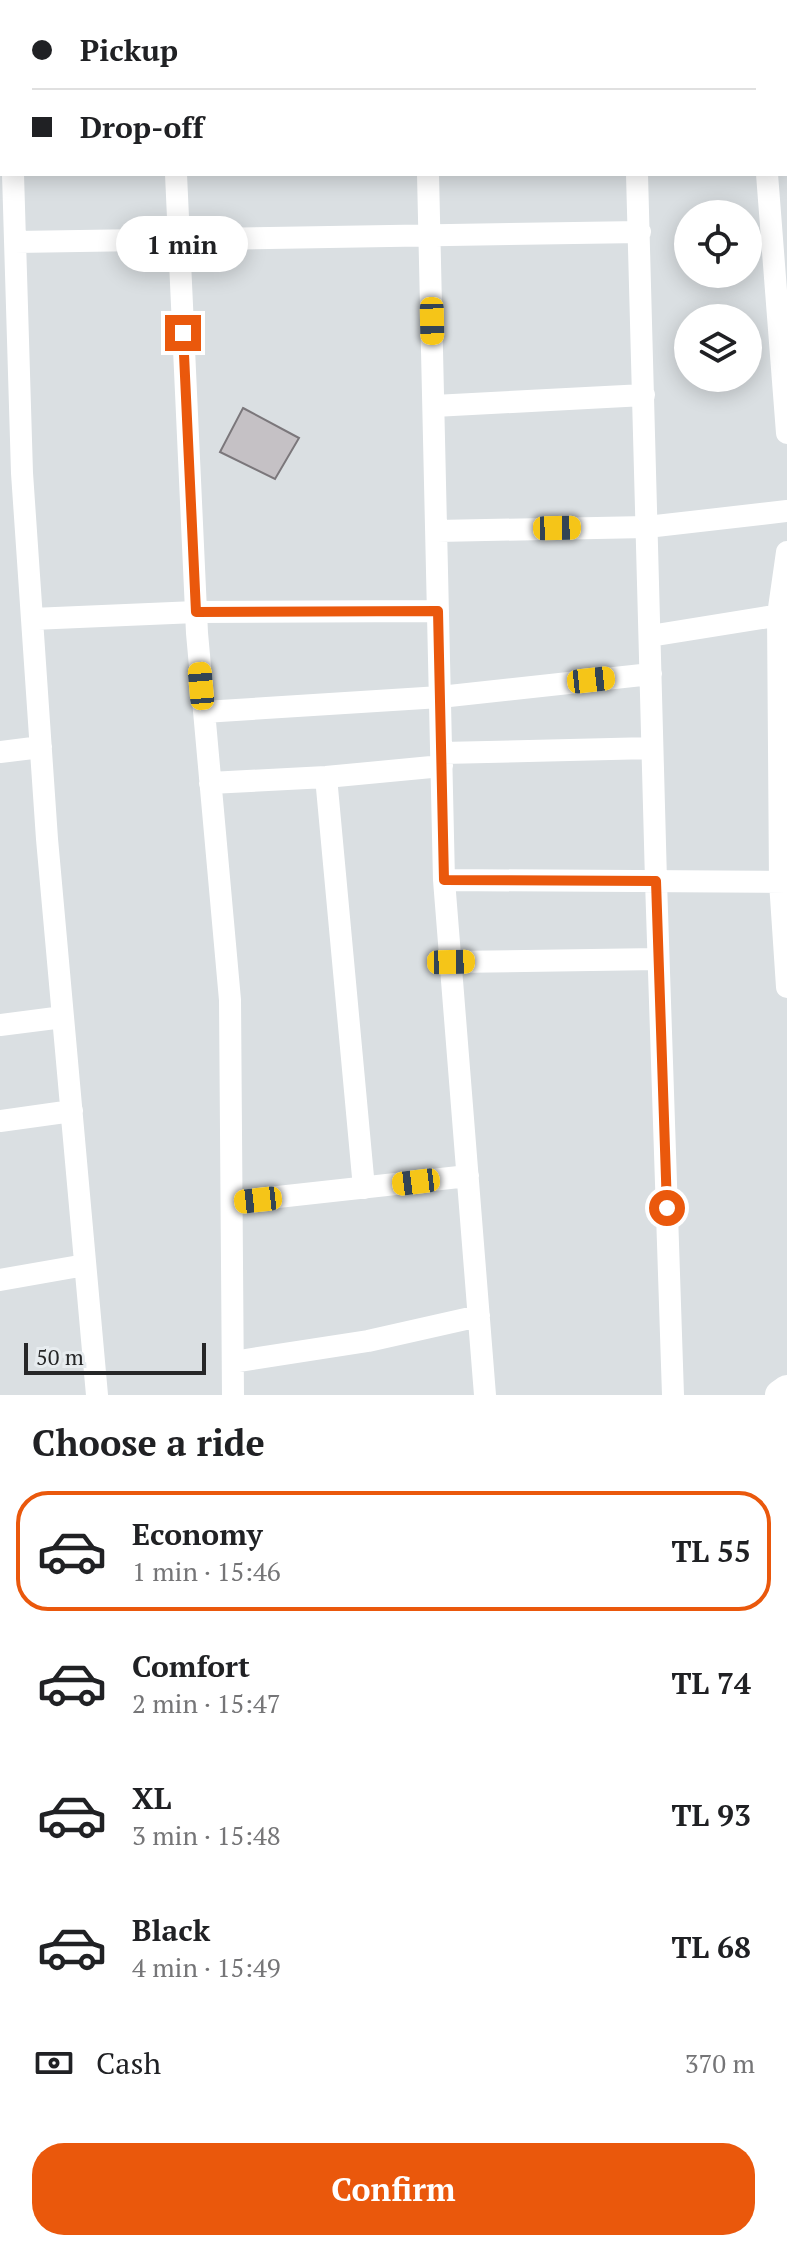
<!DOCTYPE html>
<meta charset="utf-8">
<style>
:root{--surface:#fff;--page:#f6f6f6;--text:#202124;--muted:#757577;--line:#e0e0e0;--accent:#ea580c}
body{margin:0;font-family:"PT Serif",serif;background:var(--page);color:var(--text);height:100vh;display:flex;flex-direction:column;font-size:30px;white-space:nowrap}
*{box-sizing:border-box;margin:0}
p{font-size:26px;color:var(--muted)}
.icon{flex:none;width:44px;height:44px;fill:none;stroke:currentColor;stroke-width:2;stroke-linecap:round;stroke-linejoin:round}
.map{position:relative;height:1395px;overflow:hidden}
.drawer{display:flex;flex-direction:column;background:var(--surface);flex:1}
.drawer>*{flex:none}
.banner{position:absolute;left:0px;top:0px;width:788px;height:176px;box-shadow:0 4px 20px #0003;display:grid;align-content:center;height:176px;padding:0 32px;background:var(--surface)}
.fabs{position:absolute;left:674px;top:200px;display:grid;gap:16px}
.fabs a{display:grid;place-items:center;width:88px;height:88px;border-radius:50%;background:var(--surface);box-shadow:0 4px 20px #0003;font-size:40px}
.scale{position:absolute;left:24px;bottom:20px;width:182px;box-sizing:border-box;padding-left:8px;border:4px solid #262728;border-top:0;font-size:22px;line-height:28px;white-space:nowrap;color:#262728;-webkit-text-stroke:6px #e7ecef;paint-order:stroke}
.end{position:absolute;width:36px;height:36px;margin:-18px;border:10px solid #ea580c;background:#fff;box-shadow:0 0 0 4px #fff}
.from{border-radius:50%}
.bubble{position:absolute;height:56px;border-radius:28px;background:var(--surface);box-shadow:0 4px 20px #0003;font-size:26px;font-weight:800;line-height:56px;text-align:center}
.car{position:absolute;width:24px;height:48px;margin:-24px -12px;border-radius:10px;box-shadow:0 0 6px 2px #0007;background:linear-gradient(#f5c518 24%,#345 0 40%,#f5c518 0 76%,#345 0 86%,#f5c518 0)}
.banner b{display:flex;align-items:center;gap:28px;height:76px;font-size:30px}
.banner b+b{border-top:2px solid var(--line)}
.banner i{width:20px;height:20px;background:var(--text)}
ul{padding:0;list-style:none}
li{display:flex;align-items:center;gap:24px;height:120px;margin:0 16px 12px;padding:0 16px;border:4px solid transparent;border-radius:32px}
li div{flex:1}
li b{display:block;font-size:30px}
li em{font-style:normal;font-weight:800}
li.active{border-color:var(--accent)}
li>.icon{width:72px;height:72px;stroke-width:1.5}
h2{padding:0 32px;font-size:36px;line-height:96px}
.pay{display:flex;align-items:center;gap:20px;height:88px;padding:0 32px;font-size:30px}
.pay p{margin-inline-start:auto}
.cta{display:flex;gap:16px;margin-top:auto;padding:16px 32px}
.cta a{flex:1;height:92px;border-radius:32px;background:var(--accent);color:#fff;font-size:32px;font-weight:800;line-height:92px;text-align:center}
.map>svg:first-child{display:block}
</style>
<div class="map">
<svg width="787" height="1395" viewBox="0 0 787 1395">
<rect width="100%" height="100%" fill="#dadfe2"/>
<!-- building -->
<path fill="#c5c1c5" stroke="#7b777b" stroke-width="2" d="M243,408l56,30 -24,41 -55,-27z"/>
<g fill="none" stroke-linecap="round" stroke-linejoin="round">
<!-- street -->
<path stroke="#fff" stroke-width="22" d="M9,0v2
M169,0v2
M423,0l1,2
M629,0v2
M0,77h2
M13,174l9,299 25,366 50,556
M176,174l21,459 33,367 3,395
M428,174l16,706 41,515
M637,174l19,707 17,514
M767,174l20,259
M15,242l625,-10
M434,406l210,-11
M437,531l210,-4 140,-16
M787,552l-9,63 2,267 7,105
M32,619l164,-7 242,-1
M650,636l137,-22
M204,712l236,-15 211,-23
M0,752l41,-5
M442,753l210,-5
M326,777l38,411
M210,783l116,-6 116,-11
M444,880l343,2
M451,962l207,-3
M0,1025l63,-8
M0,1121l72,-10
M232,1202l236,-26
M0,1280l85,-15
M233,1362l135,-21 111,-25"/>
<!-- secondary -->
<path stroke="#fff" stroke-width="30" d="M750,0l3,2
M786,32l1,1
M780,1395l7,-5"/>
</g>
<g fill="none" stroke-linecap="round" stroke-linejoin="round">
<!-- route -->
<path stroke="#ea580c" stroke-width="10" d="M183,333l13,279 242,-1 6,269 212,1 11,327"/>
</g>
</svg>
<div class="fabs">
<a><svg class="icon" aria-label="locate" viewBox="0 0 24 24"><circle cx="12" cy="12" r="6"/><path d="M12 2v4M12 18v4M2 12h4M18 12h4"/></svg></a>
<a><svg class="icon" aria-label="layers" viewBox="0 0 24 24"><path d="M12 4l9 5-9 5-9-5zM3 14l9 5 9-5"/></svg></a>
</div>
<div class="scale">50 m</div>
<i class="end from" style="left:667px;top:1208px"></i>
<i class="end" style="left:183px;top:333px"></i>
<div class="bubble" style="left:116px;top:216px;width:132px">1 min</div>
<i class="car" style="left:432px;top:321px;rotate:179deg"></i>
<i class="car" style="left:557px;top:528px;rotate:89deg"></i>
<i class="car" style="left:591px;top:680px;rotate:84deg"></i>
<i class="car" style="left:201px;top:686px;rotate:355deg"></i>
<i class="car" style="left:451px;top:962px;rotate:89deg"></i>
<i class="car" style="left:416px;top:1182px;rotate:263deg"></i>
<i class="car" style="left:258px;top:1200px;rotate:264deg"></i>
<div class="banner">
<b><i class="from"></i>Pickup</b>
<b><i></i>Drop-off</b>
</div>
</div>
<section class="drawer">
<h2>Choose a ride</h2>
<ul>
<li class="active"><svg class="icon" aria-label="car" viewBox="0 0 24 24"><path d="M5 17H2v-5l4-1 3-4h7l3 4 3 1v5h-3M9 17h6M6 11h13"/><circle cx="7" cy="17" r="2"/><circle cx="17" cy="17" r="2"/></svg><div><b>Economy</b><p>1 min · 15:46</p></div><em>TL 55</em></li>
<li><svg class="icon" aria-label="car" viewBox="0 0 24 24"><path d="M5 17H2v-5l4-1 3-4h7l3 4 3 1v5h-3M9 17h6M6 11h13"/><circle cx="7" cy="17" r="2"/><circle cx="17" cy="17" r="2"/></svg><div><b>Comfort</b><p>2 min · 15:47</p></div><em>TL 74</em></li>
<li><svg class="icon" aria-label="car" viewBox="0 0 24 24"><path d="M5 17H2v-5l4-1 3-4h7l3 4 3 1v5h-3M9 17h6M6 11h13"/><circle cx="7" cy="17" r="2"/><circle cx="17" cy="17" r="2"/></svg><div><b>XL</b><p>3 min · 15:48</p></div><em>TL 93</em></li>
<li><svg class="icon" aria-label="car" viewBox="0 0 24 24"><path d="M5 17H2v-5l4-1 3-4h7l3 4 3 1v5h-3M9 17h6M6 11h13"/><circle cx="7" cy="17" r="2"/><circle cx="17" cy="17" r="2"/></svg><div><b>Black</b><p>4 min · 15:49</p></div><em>TL 68</em></li>
</ul>
<div class="pay"><svg class="icon" aria-label="cash" viewBox="0 0 24 24"><path d="M3 7h18v10H3z"/><circle cx="12" cy="12" r="2"/></svg>Cash<p>370 m</p></div>
<div class="cta"><a>Confirm</a></div>
</section>
